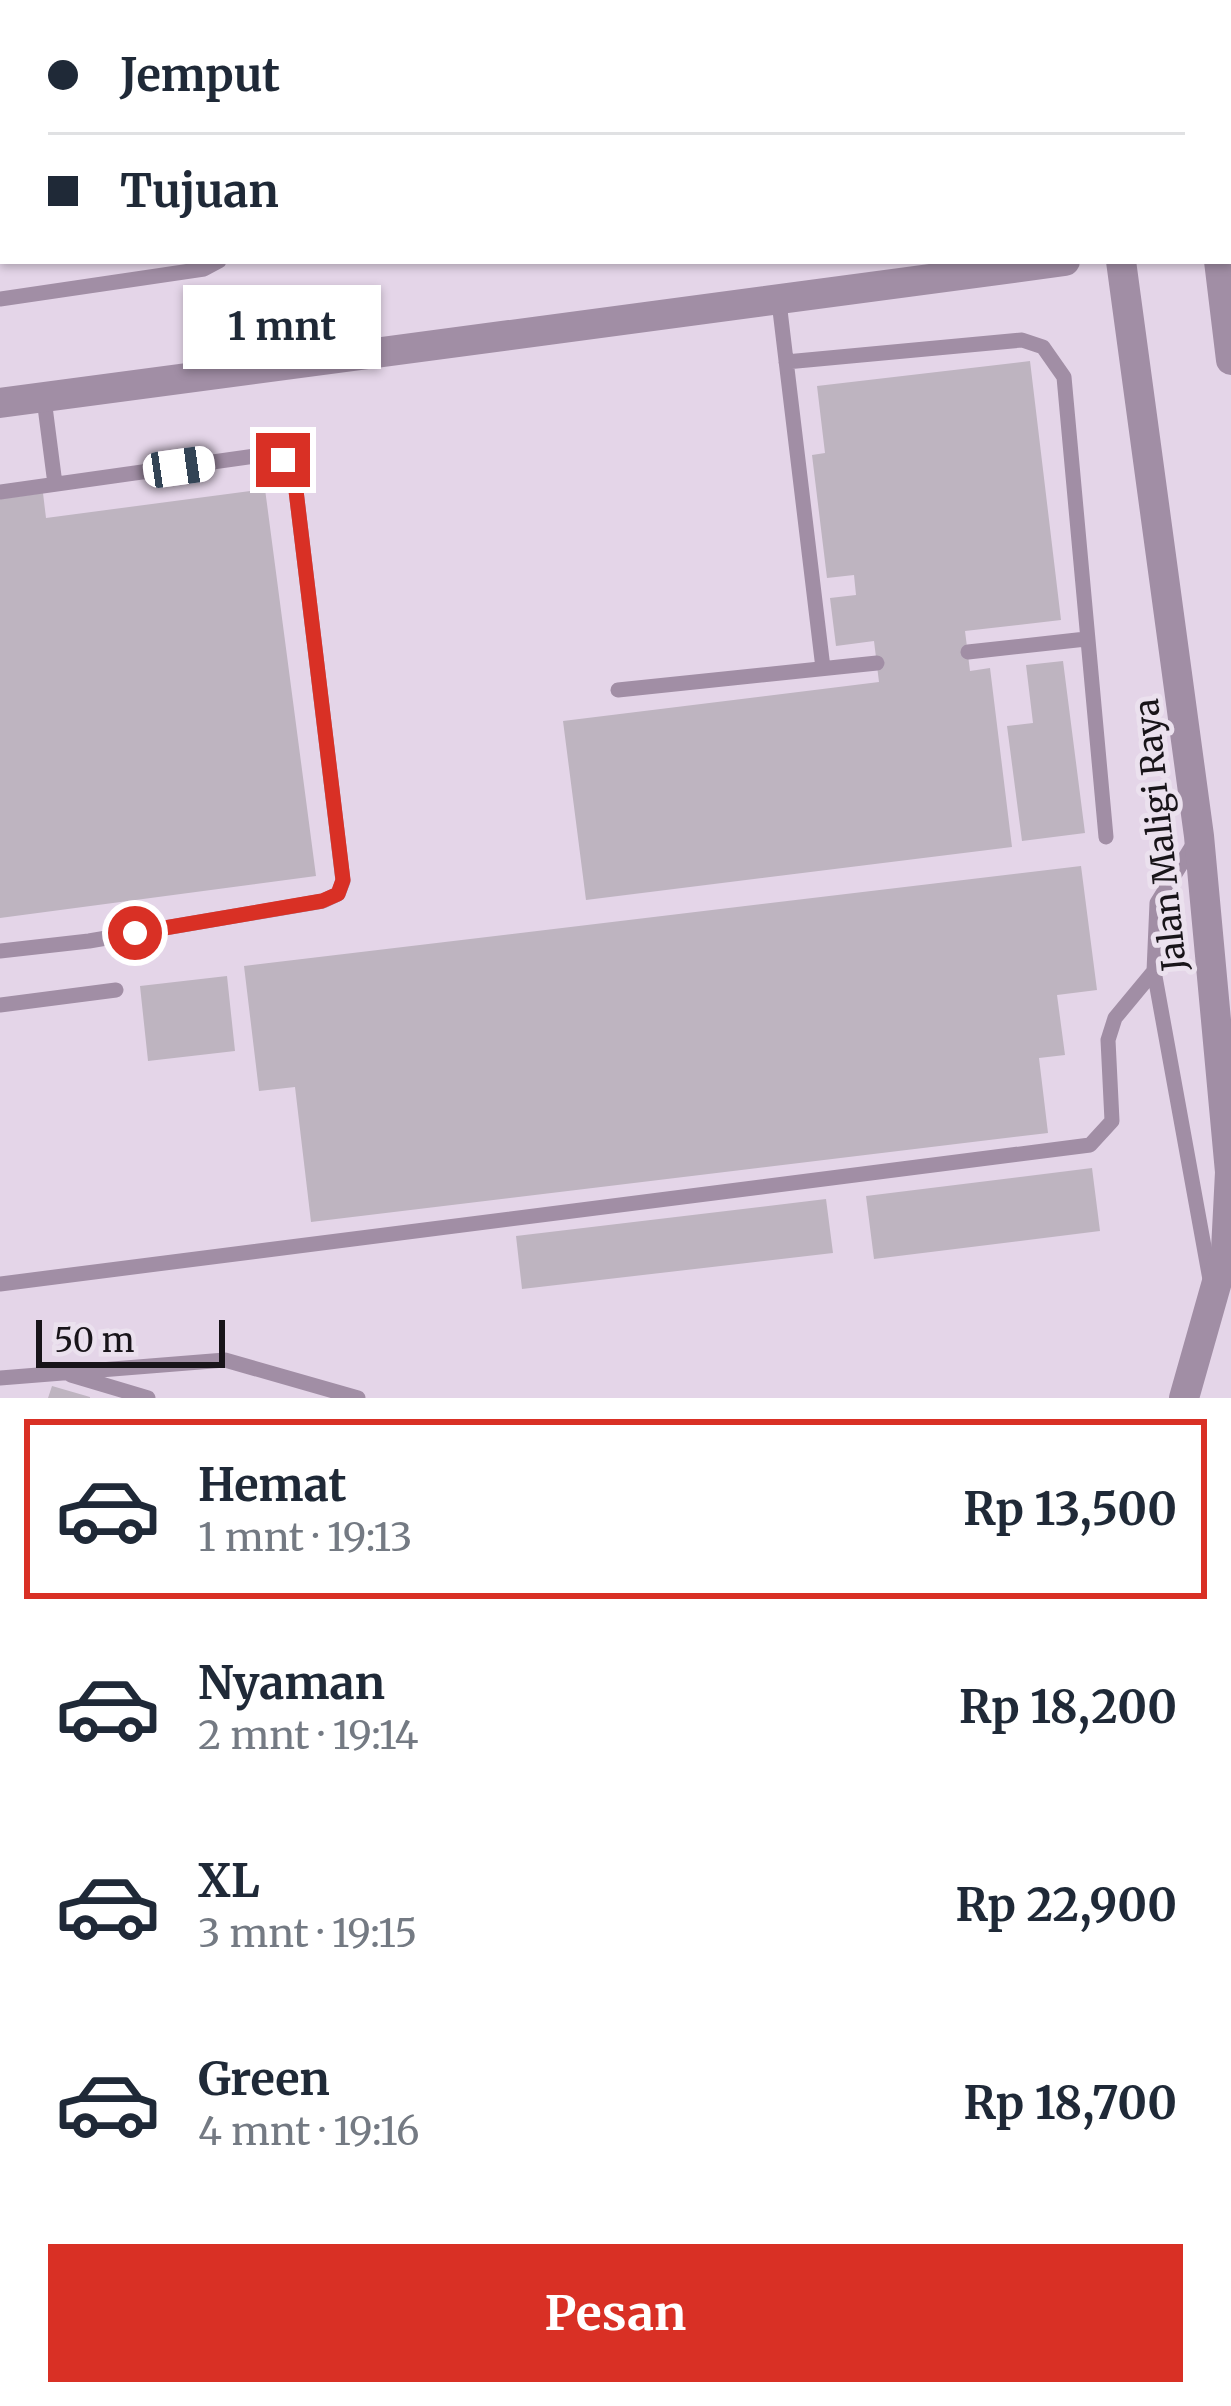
<!DOCTYPE html>
<html lang="id">
<meta charset="utf-8">
<style>
:root{--surface:#fff;--page:#f6f6f7;--text:#1f2937;--muted:#747a83;--line:#e0e1e3;--accent:#d93025}
body{margin:0;font-family:Merriweather,serif;background:var(--page);color:var(--text);height:100vh;display:flex;flex-direction:column;font-size:45px;white-space:nowrap}
*{box-sizing:border-box;margin:0}
p{font-size:39px;color:var(--muted)}
.icon{flex:none;width:66px;height:66px;fill:none;stroke:currentColor;stroke-width:2;stroke-linecap:round;stroke-linejoin:round}
.map{position:relative;height:1398px;overflow:hidden}
.panel{display:flex;flex-direction:column;background:var(--surface);flex:1}
.panel>*{flex:none}
.banner{position:absolute;left:0px;top:0px;width:1233px;height:264px;box-shadow:0 3px 9px #0004;display:grid;align-content:center;height:264px;padding:0 48px;background:var(--surface)}
.scale{position:absolute;left:36px;bottom:30px;width:189px;box-sizing:border-box;padding-left:12px;border:6px solid #181419;border-top:0;font-size:33px;line-height:42px;white-space:nowrap;color:#181419;-webkit-text-stroke:9px #ebe1ee;paint-order:stroke}
.end{position:absolute;width:54px;height:54px;margin:-27px;border:15px solid #d93025;background:#fff;box-shadow:0 0 0 6px #fff}
.from{border-radius:50%}
.bubble{position:absolute;height:84px;border-radius:0px;background:var(--surface);box-shadow:0 3px 9px #0004;font-size:39px;font-weight:700;line-height:84px;text-align:center}
.car{position:absolute;width:36px;height:72px;margin:-36px -18px;border-radius:15px;box-shadow:0 0 9px 3px #0007;background:linear-gradient(#fff 24%,#345 0 40%,#fff 0 76%,#345 0 86%,#fff 0)}
.banner b{display:flex;align-items:center;gap:42px;height:114px;font-size:45px}
.banner b+b{border-top:3px solid var(--line)}
.banner i{width:30px;height:30px;background:var(--text)}
ul{padding:21px 0 0;list-style:none}
li{display:flex;align-items:center;gap:36px;height:180px;margin:0 24px 18px;padding:0 24px;border:6px solid transparent;border-radius:0px}
li div{flex:1}
li b{display:block;font-size:45px}
li em{font-style:normal;font-weight:700}
li.on{border-color:var(--accent)}
li>.icon{width:108px;height:108px;stroke-width:1.5}
.cta{display:flex;gap:24px;margin-top:auto;padding:24px 48px}
.cta a{flex:1;height:138px;border-radius:0px;background:var(--accent);color:#fff;font-size:48px;font-weight:700;line-height:138px;text-align:center}
.map>svg:first-child{display:block}
</style>
<div class="map">
<svg width="1231" height="1398" viewBox="0 0 1231 1398">
<rect width="100%" height="100%" fill="#ebe1ee"/>
<!-- built -->
<path fill="#e4d5e8" fill-rule="evenodd" d="M0,0h1231v1398h-1231zM3,3h1227v258h-1227z"/>
<!-- building -->
<path fill="#beb4c0" d="M1030,361l31,259 -96,11 5,40 20,-3 22,179 -426,53 -23,-179 316,-39 -5,-41 -38,5 -6,-48 26,-3 -2,-20 -27,3 -15,-123 13,-2 -8,-67z
M265,489l51,387 -316,42v-419l43,-6 3,25z
M1063,661l22,172 -63,8 -15,-115 26,-3 -7,-58z
M1081,866l16,124 -40,5 8,60 -26,3 9,75 -737,89 -16,-135 -36,4 -15,-125z
M227,976l8,75 -87,10 -8,-75z
M1092,1168l8,63 -226,28 -8,-63z
M826,1199l7,54 -311,36 -6,-53z
M52,1386l38,11v1h-42z"/>
<g fill="none" stroke-linecap="round" stroke-linejoin="round">
<!-- lane -->
<path stroke="#a18ea5" stroke-width="15" d="M208,0l1,3
M0,299l204,-30 15,-8
M779,302l44,366
M786,362l236,-22 21,7 21,30 42,460
M44,399l11,85
M0,492l262,-37 21,5 11,14 49,407 -5,13 -15,7 -234,40 -89,10
M968,652l118,-13
M618,690l259,-27
M1196,840l-39,63 -3,68 57,314
M0,1005l116,-15
M0,1284l1090,-139 22,-24 -4,-81 7,-22 39,-47
M71,1375l77,23
M0,1378l225,-18 133,38"/>
<!-- street -->
<path stroke="#a18ea5" stroke-width="30" d="M1095,0v3
M1188,0v3
M1121,261l78,575 31,336 -4,78 -42,148
M1219,261l12,99
M0,403l1065,-142"/>
</g>
<g fill="none" stroke-linecap="round" stroke-linejoin="round">
<!-- route -->
<path stroke="#d93025" stroke-width="15" d="M135,933l187,-32 16,-7 5,-14 -49,-406 -11,-14"/>
</g>
<g text-anchor="middle" stroke-width="10" stroke-linejoin="round" paint-order="stroke">
<!-- street labels -->
<g font-size="33" fill="#181419" stroke="#ebe1ee">
<text transform="translate(1160 835) rotate(-96)" y="12">Jalan Maligi Raya</text>
</g>
</g>
</svg>
<div class="scale">50 m</div>
<i class="end from" style="left:135px;top:933px"></i>
<i class="end" style="left:283px;top:460px"></i>
<div class="bubble" style="left:183px;top:285px;width:198px">1 mnt</div>
<i class="car" style="left:179px;top:467px;rotate:82deg"></i>
<div class="banner">
<b><i class="from"></i>Jemput</b>
<b><i></i>Tujuan</b>
</div>
</div>
<section class="panel">
<ul>
<li class="on"><svg class="icon" aria-label="car" viewBox="0 0 24 24"><path d="M5 17H2v-5l4-1 3-4h7l3 4 3 1v5h-3M9 17h6M6 11h13"/><circle cx="7" cy="17" r="2"/><circle cx="17" cy="17" r="2"/></svg><div><b>Hemat</b><p>1 mnt · 19:13</p></div><em>Rp 13,500</em></li>
<li><svg class="icon" aria-label="car" viewBox="0 0 24 24"><path d="M5 17H2v-5l4-1 3-4h7l3 4 3 1v5h-3M9 17h6M6 11h13"/><circle cx="7" cy="17" r="2"/><circle cx="17" cy="17" r="2"/></svg><div><b>Nyaman</b><p>2 mnt · 19:14</p></div><em>Rp 18,200</em></li>
<li><svg class="icon" aria-label="car" viewBox="0 0 24 24"><path d="M5 17H2v-5l4-1 3-4h7l3 4 3 1v5h-3M9 17h6M6 11h13"/><circle cx="7" cy="17" r="2"/><circle cx="17" cy="17" r="2"/></svg><div><b>XL</b><p>3 mnt · 19:15</p></div><em>Rp 22,900</em></li>
<li><svg class="icon" aria-label="car" viewBox="0 0 24 24"><path d="M5 17H2v-5l4-1 3-4h7l3 4 3 1v5h-3M9 17h6M6 11h13"/><circle cx="7" cy="17" r="2"/><circle cx="17" cy="17" r="2"/></svg><div><b>Green</b><p>4 mnt · 19:16</p></div><em>Rp 18,700</em></li>
</ul>
<div class="cta"><a>Pesan</a></div>
</section>
